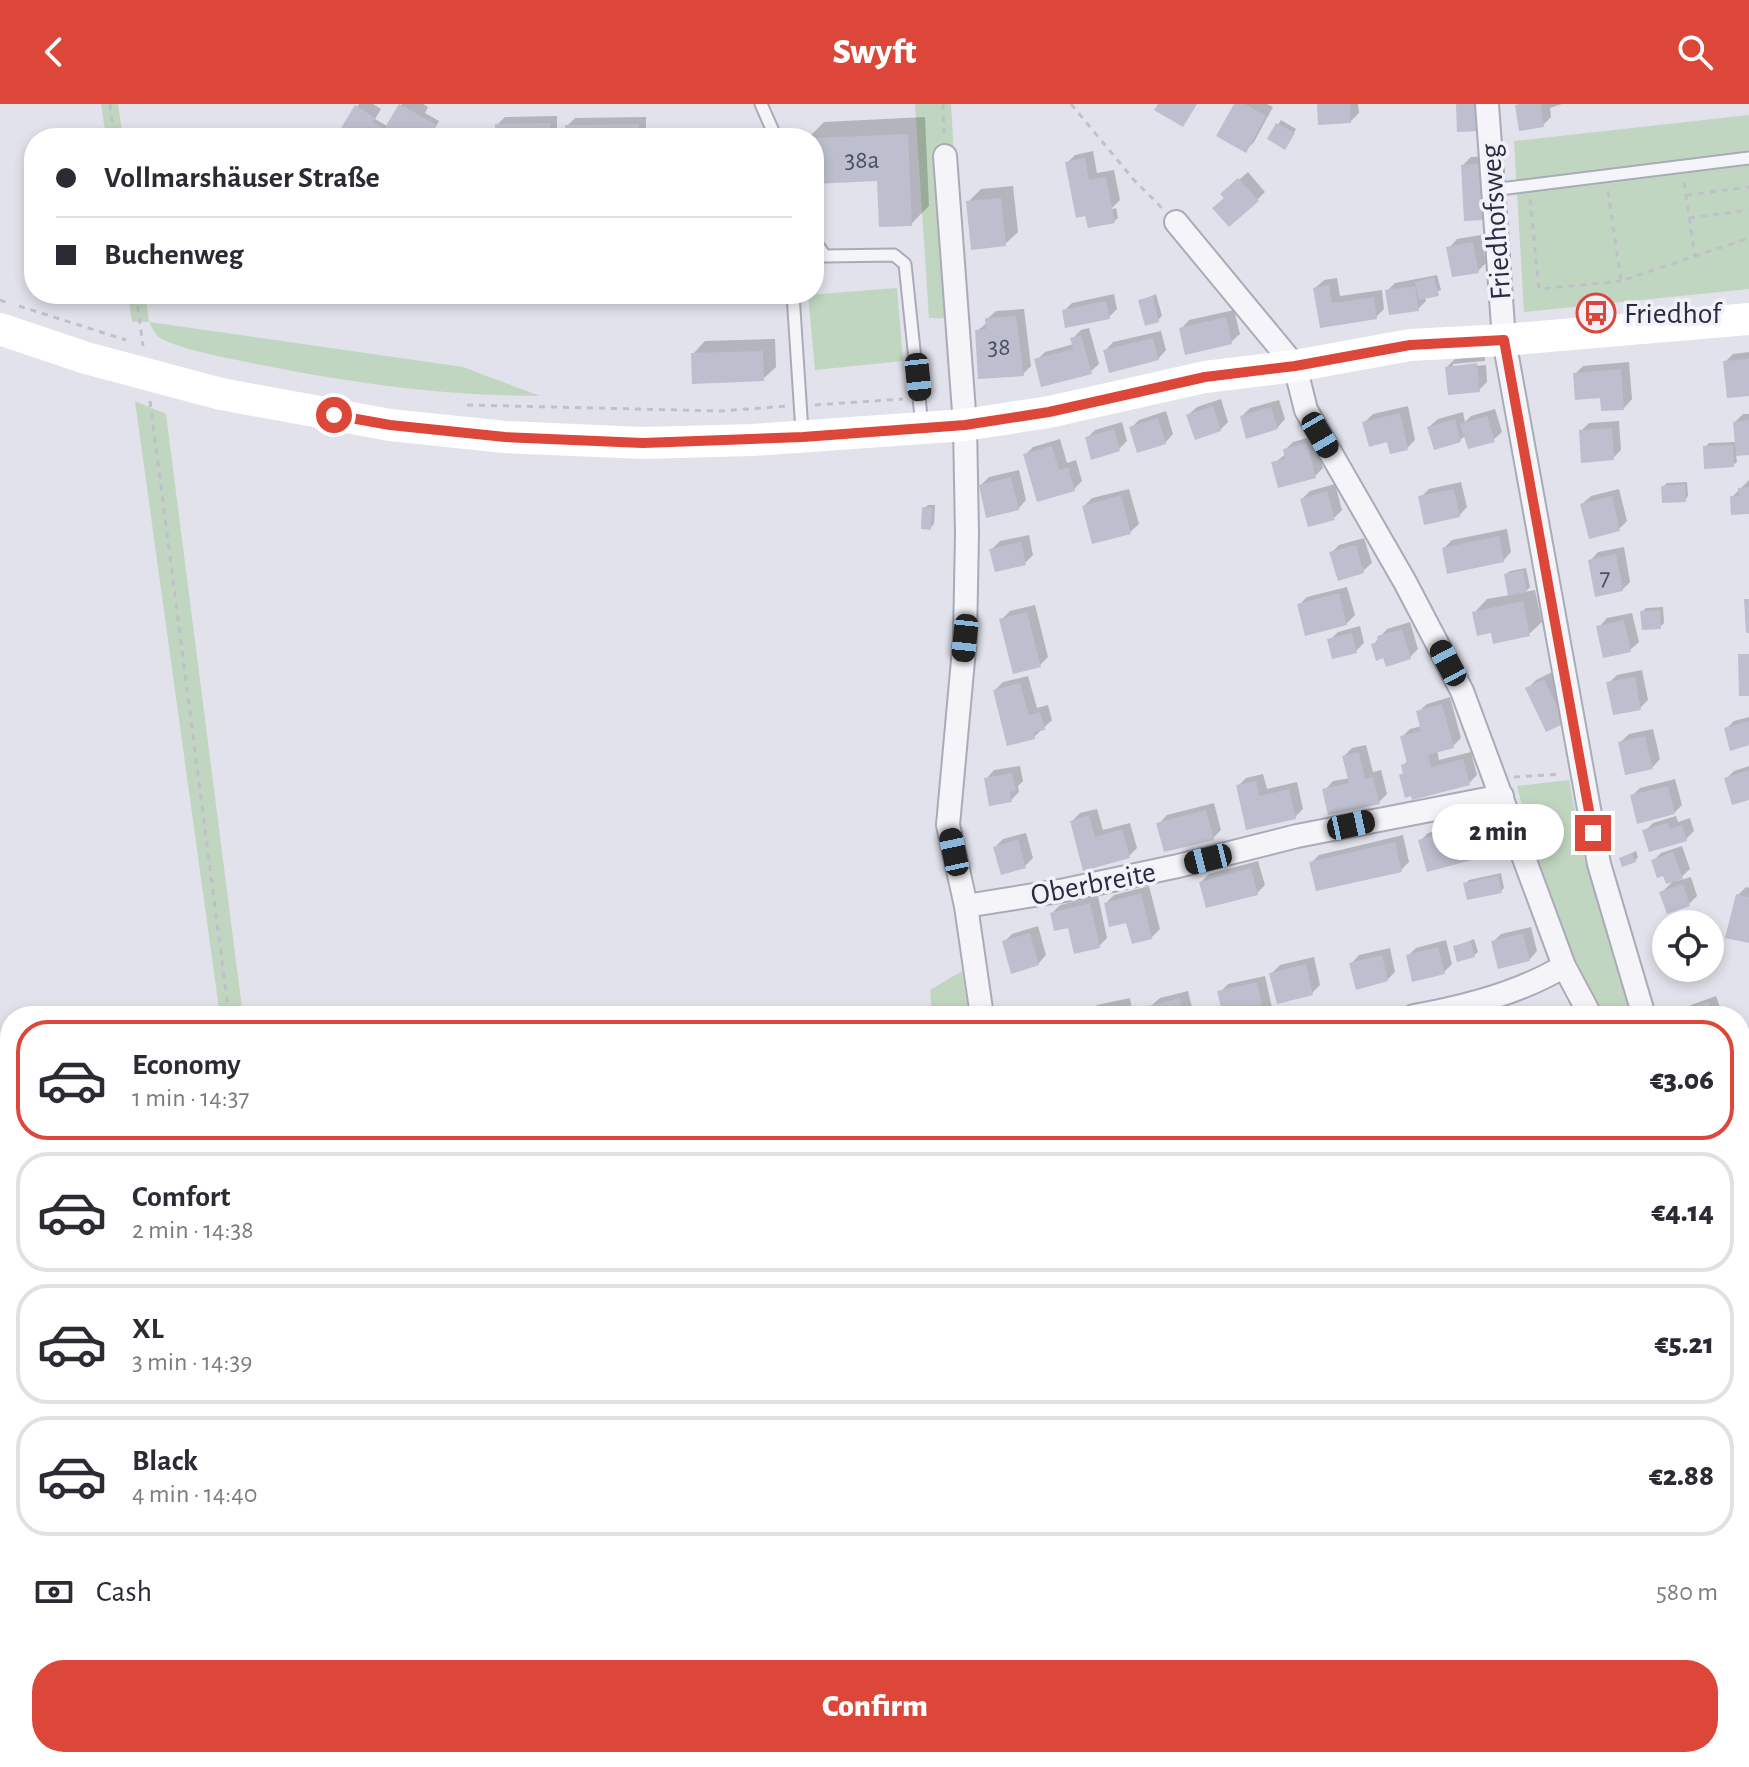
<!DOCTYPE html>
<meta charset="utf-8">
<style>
:root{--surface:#fff;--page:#f7f7f7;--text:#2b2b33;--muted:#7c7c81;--line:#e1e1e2;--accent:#dc4739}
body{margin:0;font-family:"Alegreya Sans",sans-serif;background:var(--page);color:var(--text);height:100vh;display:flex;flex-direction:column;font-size:30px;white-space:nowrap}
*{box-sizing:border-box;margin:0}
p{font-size:26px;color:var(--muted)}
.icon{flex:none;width:44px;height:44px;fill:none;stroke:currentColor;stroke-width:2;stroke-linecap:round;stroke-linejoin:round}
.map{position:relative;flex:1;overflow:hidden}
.panel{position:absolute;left:0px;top:902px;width:1750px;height:762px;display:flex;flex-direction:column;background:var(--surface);border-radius:32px 32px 0 0;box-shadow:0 4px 12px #0003}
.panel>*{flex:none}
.hud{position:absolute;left:24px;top:24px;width:800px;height:176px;border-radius:32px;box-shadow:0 4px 12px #0003;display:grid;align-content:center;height:176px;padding:0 32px;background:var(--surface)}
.buttons{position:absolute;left:1652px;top:806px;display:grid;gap:16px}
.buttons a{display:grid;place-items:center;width:72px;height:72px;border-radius:50%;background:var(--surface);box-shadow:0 4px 12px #0003;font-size:40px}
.end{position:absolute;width:36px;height:36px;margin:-18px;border:10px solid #dc4739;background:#fff;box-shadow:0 0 0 4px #fff}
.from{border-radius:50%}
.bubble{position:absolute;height:56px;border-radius:28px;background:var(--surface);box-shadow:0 4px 12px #0003;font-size:26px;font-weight:800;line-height:56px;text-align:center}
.car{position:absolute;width:24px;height:48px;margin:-24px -12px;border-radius:10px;box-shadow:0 0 6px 2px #0007;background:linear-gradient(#222 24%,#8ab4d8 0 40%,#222 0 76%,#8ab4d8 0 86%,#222 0)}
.hud b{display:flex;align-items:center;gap:28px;height:76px;font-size:30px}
.hud b+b{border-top:2px solid var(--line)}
.hud i{width:20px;height:20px;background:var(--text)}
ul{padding:14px 0 0;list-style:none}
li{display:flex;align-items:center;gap:24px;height:120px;margin:0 16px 12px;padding:0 16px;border:4px solid var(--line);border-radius:32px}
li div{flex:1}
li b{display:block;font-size:30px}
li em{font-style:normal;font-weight:800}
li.selected{border-color:var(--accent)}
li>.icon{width:72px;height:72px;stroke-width:1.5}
.pay{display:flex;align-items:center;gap:20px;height:88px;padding:0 32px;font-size:30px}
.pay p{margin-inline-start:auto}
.button{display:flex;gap:16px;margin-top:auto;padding:16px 32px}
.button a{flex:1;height:92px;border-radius:32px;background:var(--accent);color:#fff;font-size:32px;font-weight:800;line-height:92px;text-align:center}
header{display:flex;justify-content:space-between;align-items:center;height:104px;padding:0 32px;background:var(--accent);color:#fff;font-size:36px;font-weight:800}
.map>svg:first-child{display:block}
</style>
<header><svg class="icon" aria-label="back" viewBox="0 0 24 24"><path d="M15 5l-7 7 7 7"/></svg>Swyft<svg class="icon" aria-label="search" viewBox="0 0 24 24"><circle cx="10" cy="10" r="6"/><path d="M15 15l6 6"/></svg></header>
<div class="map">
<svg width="1749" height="1663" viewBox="0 0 1749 1663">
<rect width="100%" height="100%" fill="#e1e2eb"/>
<!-- green -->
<path fill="#c1d6c1" d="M101,0h17l5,34h-17z
M915,0h36l13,215 -35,-1z
M1749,11v174l-225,23 -10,-171z
M897,184l6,73 -88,9 -7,-75z
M128,190h17l4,28 314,45 77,29c-99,0 -196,-14 -293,-34 -20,-4 -73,-14 -88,-25 -4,-3 -8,-11 -10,-15h-17z
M135,297l31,13 77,602h-23z
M1569,676l15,77 52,159h-40l-59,-153 -20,-77z
M962,867l7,45h-37l-2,-26z
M1740,1150l9,21v197l-9,-24z
M1058,1654h58l2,9h-60z
M1534,1654h96l-36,9h-92z"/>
<!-- shadow -->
<path fill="#0003" d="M359,0h14l8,5 -6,10 12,7 15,-22h21l5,3 -3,6 14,8 -10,17h-10l-7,-4 -3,4h-21l-2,-11 -7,6 -12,-1 -4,6h-24z
M1237,0h30l6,3 -19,35 -8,8z
M1319,0h39l1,9 -8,8z
M1519,0h43l-12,4 1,9 -8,8 -26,-19z
M557,12v15l-6,7h-54v-13l8,-8z
M646,13v18l-3,3h-76v-12l8,-8z
M925,13l4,89 -18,18 -32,-45 -65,3v-44h-6l16,-16z
M1281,16l15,9 -8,15 -18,-6z
M1093,47l4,22 17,-3 6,30 -10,10 6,-2 2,10 -4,3 -47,-58 8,-8z
M1489,52l3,54 -29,-45 8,-8z
M1248,68l17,20 -8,8 -31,-2 5,-11z
M1013,82l5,46 -13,12 -37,-42 13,-13z
M1481,131l5,28 -8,8 -29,-23 8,-9z
M1437,171l4,15 -16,7 1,4 -8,8 -31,-18 8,-8z
M1337,174l3,18 42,-6 2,19 -8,8 -55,8 -6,-37 9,-8z
M1114,190l3,15 -8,8 -45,-6 8,-8z
M1156,190l6,22 -4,4 -18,-19z
M1024,205l7,57 -8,8 -46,-43 11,-9 -1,-3 9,-8z
M1234,206l6,24 -9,8 -50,-13 8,-9z
M1089,224l10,36 -9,8 -53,-12 8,-8 29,-8 -1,-6 8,-8z
M1161,227l5,19 -8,9 -53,-8 8,-9z
M775,235l1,28 -13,12 -70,-25 12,-13z
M1749,248v42l-24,-32 8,-8z
M1485,252v5l-32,3v4l33,-3 1,17 -8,8 -32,-23 8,-8z
M1629,258l3,37 -8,9 -22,-12 -27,-22 8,-8z
M1221,295l7,23 -8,8 -32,-15 9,-8z
M1279,296l6,19 -8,9 -35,-12 8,-8z
M1408,302l7,34 -8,8 -19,-8 -23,-18 8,-8z
M1495,305l7,23 -9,8 -27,-5 -6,5 -31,-13 9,-8 25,-7 2,10 6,-6z
M1166,307l7,23 -8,9 -34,-15 8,-8z
M1743,310h6v39l-13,1 1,8 -4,3 -28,-18 4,-4 27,-1 -1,-20z
M1619,317l2,29 -8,8 -32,-27 8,-8z
M1122,318l5,19 -8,8 -32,-11 8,-8z
M1314,332l9,32 -8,8 -41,-13 12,-9 -1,-4 8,-8z
M1060,335l7,24 9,-3 6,21 -8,8 -49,-34 8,-8z
M1019,366l7,30 -8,9 -37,-24 8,-8z
M1749,376v32l-17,-15z
M1461,378l6,25 -8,9 -38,-19 8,-8z
M1687,378l1,14 -3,4 -22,-13 4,-4z
M1335,380l7,26 -8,8 -32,-19 8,-8z
M1129,385l10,35 -9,8 -46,-26 8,-8z
M1619,385l8,32 -8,8 -37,-25 9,-8z
M928,401h7l-1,19 -4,4 -6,-20z
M1507,425l4,23 -8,9 -59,-13 8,-8z
M1029,431l4,20 -8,8 -33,-14 8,-8z
M1364,434l8,25 -9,8 -32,-18 8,-8z
M1624,443l6,35 -8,8 -32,-29 8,-9z
M1526,464l4,19 -5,5 10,-2 7,32 -13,12 -36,-3 -18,-19 12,-13 23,-4 -4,-21 4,-3z
M1347,483l8,28 -9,9 -47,-19 8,-8z
M1035,501l13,52 -8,8 -38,-46 8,-8z
M1663,503l1,16 -4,4 -18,-15 4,-4z
M1632,509l7,29 -9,8 -31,-23 8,-9z
M1410,518l8,27 -8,8 -25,-1 -12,-11 14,-16z
M1360,522l4,17 -8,8 -26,-11 8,-8z
M1642,566l6,30 -8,8 -31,-25 8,-8z
M1552,568l20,42 -9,8 -35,-34 8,-8z
M1028,572l9,32 11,-3 4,15 -18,17 -39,-47 8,-8z
M1450,593l11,41 -8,8 -16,4 2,10 32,-8 6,23 -8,8 -64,-12 -2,-5 5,-6 -6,-23 8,-8 12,-3 -4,-14 9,-8z
M1749,613v26l-23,-14 8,-8z
M1653,625l7,30 -8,9 -31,-26 8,-8z
M1366,641l7,27 8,-2 6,24 -8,8 -54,-12 8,-9 17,-3 -6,-22 8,-8z
M1020,662l3,15 -5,5 1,6 -8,8 -25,-21 8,-9z
M1749,662v32l-23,-19 8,-8z
M1263,670l4,15 30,-7 6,27 -8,8 -57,-31 8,-8z
M1675,675l7,26 -8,8 -42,-17 8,-8z
M1214,699l7,27 -8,8 -54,-14 8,-9z
M1097,705l6,21 27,-7 7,25 -8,8 -44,13 -13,-48 8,-8z
M1497,710l8,29 -8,8 -77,-10 8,-8z
M1676,712l2,6 12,-4 4,13 -8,8 -41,-8 8,-8z
M1026,729l7,25 -8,8 -30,-19 8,-8z
M1403,731l6,27 -8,8 -90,-7 8,-8z
M1682,742l8,23 -13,12 14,-4 6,19 -8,8 -27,-12 12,-12 -21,-19 8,-8z
M1636,747l2,6 -3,4 -14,-3z
M1258,757l7,24 -8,8 -56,-11 8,-8z
M1501,769l3,15 -3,3 -35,-8 3,-3z
M1149,782l11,43 -9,9 -45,-35 8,-8z
M1746,783l3,1v53l-11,-46z
M1098,792l9,42 -8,8 -47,-33 8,-8z
M1038,822l8,29 -8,9 -34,-22 8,-8z
M1531,823l6,24 -8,9 -36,-18 8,-8z
M1474,835l4,13 -4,3 -19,-8z
M1446,836l6,24 -8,8 -36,-16 8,-8z
M1710,838l7,20 -9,8 -16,-2h18z
M1390,844l5,24 -8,8 -36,-16 8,-9z
M1314,853l6,28 -8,8 -40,-20 8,-8z
M1265,872l7,32 -8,8h-39l-5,-24 8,-8z
M1188,887l6,25h-40l-3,-10 9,-8z
M1716,892l7,20h-39l-1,-3 8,-8z
M1130,894l3,18h-44v-3l8,-8z
M1518,903l2,9h-31l1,-1z"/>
<!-- building -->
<path fill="#bdbfce" d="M399,0l38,21 -8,13h-14l-5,-3 -2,3h-24l-19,-5 -3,5h-27l20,-33 20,13 -3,4 12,7z
M1158,0h39l-14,23 -29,-17z
M1234,0h11l21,12 -20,37 -30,-17z
M1317,0h33l1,19 -33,2z
M1456,0h21l2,27 -22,1z
M1523,0h18l3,23 -25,4 -4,-26z
M550,19v15h-55v-14z
M1276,19l19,10 -10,17 -18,-11z
M639,20v14h-74v-13z
M908,30l4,92 -33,1 -2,-46 -63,3v-46z
M1085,54l4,22 17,-3 9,46 -27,5 -3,-12 -9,2 -11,-56z
M1482,59l3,57 -21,1 -3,-56z
M1238,74l21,23 -30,26 -17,-19 12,-10 -4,-4z
M1001,94l5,48 -35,4 -5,-49z
M1473,138l6,31 -27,4 -6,-30z
M1434,173l5,19 -20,4 -4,-18z
M1329,181l3,18 42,-6 3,22 -57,9 -7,-40z
M1415,182l4,25 -30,4 -4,-25z
M1153,192l6,26 -14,4 -7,-26z
M1106,197l4,18 -45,9 -3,-18z
M1016,212l8,60 -46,3 -3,-49 11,-1 -1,-11z
M1226,213l6,27 -47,11 -6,-27z
M1081,231l11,39 -51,13 -7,-28 39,-10 -3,-11z
M1153,234l6,22 -50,13 -6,-23z
M763,247l1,30 -72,3 -1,-31z
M1749,255v37l-22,2 -4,-37z
M1477,259l3,29 -32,3 -3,-28z
M1621,265l3,41 -23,1 -1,-13 -25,2 -2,-27z
M1213,302l8,25 -26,9 -9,-25z
M1271,303l7,22 -32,10 -6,-23z
M1400,309l8,37 -18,4 -3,-12 -18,5 -7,-25z
M1487,312l8,26 -27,7 -8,-25z
M1158,314l8,26 -29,9 -8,-26z
M1455,315l6,23 -27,8 -7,-23z
M1749,316v35l-13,1 -3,-34z
M1612,324l2,32 -33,3 -2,-33z
M1114,325l6,22 -29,9 -6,-23z
M1307,339l9,35 -38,10 -7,-26 14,-3 -2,-10z
M1733,341l1,22 -30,2 -1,-23z
M1052,342l7,24 9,-3 7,24 -38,11 -14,-48z
M1011,373l8,33 -33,8 -7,-33z
M1685,380l1,18 -24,1 -1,-17z
M1749,383v27l-18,1 -1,-19h9l-1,-8z
M1454,385l6,28 -36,8 -6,-29z
M1327,387l8,29 -27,7 -8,-28z
M1121,391l10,39 -39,10 -10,-38z
M1612,392l8,35 -31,8 -9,-35z
M922,403l10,1 -1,22 -10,-1z
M1499,432l5,26 -57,12 -5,-26z
M1021,438l5,23 -31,7 -6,-23z
M1356,441l8,28 -26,8 -9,-29z
M1616,450l7,37 -28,6 -7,-37z
M1523,466l4,22 -19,4 -4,-22z
M1339,489l8,32 -42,11 -8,-32z
M1744,495h5v34h-3z
M1523,497l7,35 -37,8 -2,-11 -14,3 -5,-24z
M1660,506l1,19 -19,1 -2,-19z
M1027,508l14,55 -28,7 -14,-55z
M1624,516l7,32 -28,6 -7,-32z
M1402,525l9,30 -25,8 -3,-9 -7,3 -5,-17 7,-2 -1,-6z
M1352,529l5,20 -25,6 -5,-20z
M1738,550h11v42h-10z
M1635,573l6,33 -28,5 -7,-33z
M1544,575l21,44 -19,9 -21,-44z
M1020,579l9,32 11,-3 5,18 -11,2 1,7 -28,7 -14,-56z
M1442,600l12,44 -26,7 3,12 32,-8 7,26 -58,15 -1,-4 -6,2 -6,-23 4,-2 -2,-8 6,-2 -7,-27 21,-5 -5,-20z
M1749,617v24l-19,6 -6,-23z
M1645,632l8,33 -28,6 -7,-33z
M1359,648l6,27 8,-2 7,27 -52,11 -6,-26 27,-6 -7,-27z
M1749,666v30l-17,5 -8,-27z
M1012,669l4,18 -6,1 2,10 -23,4 -5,-28z
M1256,677l3,15 30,-7 7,30 -50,11 -10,-45z
M1668,682l7,28 -38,10 -7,-29z
M1206,706l8,30 -50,12 -8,-29z
M1089,711l6,22 27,-8 8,29 -47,13 -13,-50z
M1489,717l9,32 -71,19 -9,-32z
M1668,719l2,6 12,-4 5,16 -38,11 -7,-22z
M1018,735l8,29 -25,7 -8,-28z
M1395,738l7,30 -86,19 -7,-29z
M1673,748l10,27 -17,5 -3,-8 -6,2 -6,-18z
M1632,749l4,9 -14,5 -3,-9z
M1251,764l7,27 -52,13 -7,-26z
M1498,772l4,17 -35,7 -4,-17z
M1683,780l7,22 -23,8 -8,-22z
M1141,789l11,46 -20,5 -6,-21 -17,4 -5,-24z
M1736,790l13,3v46l-24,-5z
M1090,799l10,45 -26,6 -6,-26 -14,3 -4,-18z
M1030,829l9,32 -28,9 -9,-33z
M1523,829l7,28 -32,8 -7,-28z
M1471,837l4,16 -18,5 -4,-16z
M1666,839v23h-1l-6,-20z
M1438,843l7,27 -33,8 -6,-27z
M1382,851l6,26 -32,9 -7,-27z
M1306,860l7,31 -36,9 -8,-31z
M1690,864h18l2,4 -17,5z
M1257,878l7,34h-41l-6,-25z
M1180,894l4,18h-32l-3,-10z
M1708,898l5,14h-31l-1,-4z
M1122,901l2,11h-37v-4z"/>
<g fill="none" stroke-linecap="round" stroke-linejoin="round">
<defs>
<path id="service" d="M761,0l15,34
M1492,86l257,-32
M814,136l11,16 69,-1 11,9 17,162
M793,190l9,138"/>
<path id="minor" d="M1487,0l17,236 95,524 45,152
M945,52l20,269 2,109 -2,104 -17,187 18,81 16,110
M1176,118l119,144 11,44 99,172 57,109 102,275 24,45
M966,802l99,-16 113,-24 119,-30 205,-40
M1414,912c51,-9 106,-23 150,-50
M1740,1072l9,-4"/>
</defs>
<!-- service casing -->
<use href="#service" stroke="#a9abb9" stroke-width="15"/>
<!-- minor casing -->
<use href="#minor" stroke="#a9abb9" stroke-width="26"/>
<!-- path -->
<path stroke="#bfc0ca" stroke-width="3" stroke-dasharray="6 6" stroke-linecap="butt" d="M110,0l4,34
M943,0l1,32
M1071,0l63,76 29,29
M1684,78l11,75
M1608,87l13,90 128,-43
M1686,91l63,-8
M1530,95l9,90 82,-8
M1689,114l60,-8
M136,190l7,52
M0,196l8,3
M19,202l107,34
M150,297l79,615
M467,301l254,6 66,-5
M815,301l88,-6
M1514,673l48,-3
M1740,1231l9,24
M1740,1294l9,24
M1740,1612l9,-2
M329,1654l2,9
M1071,1654v9
M1548,1663l30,-9"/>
<!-- service -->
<use href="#service" stroke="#f4f4f9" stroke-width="11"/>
<!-- minor -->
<use href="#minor" stroke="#f4f4f9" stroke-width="22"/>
<!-- secondary -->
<path stroke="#fff" stroke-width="32" d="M0,225l86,29 135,36 169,31 115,12 138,6 110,-3 212,-15 84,-13 156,-35 90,-11 115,-21 94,-5 245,-21"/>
</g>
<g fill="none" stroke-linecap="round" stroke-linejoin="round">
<!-- route -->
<path stroke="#dc4739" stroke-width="10" d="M334,311l56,10 115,12 138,6 160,-6 162,-12 84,-13 156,-35 90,-11 115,-21 94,-5 89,493"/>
</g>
<!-- icons -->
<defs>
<symbol id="bus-ring" viewBox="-11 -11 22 22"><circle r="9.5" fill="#f1f2f8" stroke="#dc4739" stroke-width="1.5"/><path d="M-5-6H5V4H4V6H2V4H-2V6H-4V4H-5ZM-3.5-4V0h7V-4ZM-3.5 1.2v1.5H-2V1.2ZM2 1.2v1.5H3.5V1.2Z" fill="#dc4739"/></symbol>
</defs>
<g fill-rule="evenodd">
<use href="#bus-ring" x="1574" y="187" width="44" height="44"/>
</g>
<g text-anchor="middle" stroke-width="7" stroke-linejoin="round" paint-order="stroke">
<!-- number labels -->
<g font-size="26" fill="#4c5066">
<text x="862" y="64">38a</text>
<text x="999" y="251">38</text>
<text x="1605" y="481">7</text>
</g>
<!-- street labels -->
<g font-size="30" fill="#272b44" stroke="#f1f2f8">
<text transform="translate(1495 118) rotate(-94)" y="10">Friedhofsweg</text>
<text transform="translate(1093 779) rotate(-11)" y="10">Oberbreite</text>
</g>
<!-- poi labels -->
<g font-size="30" fill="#272b44" stroke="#f1f2f8" text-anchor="start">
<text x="1624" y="219">Friedhof</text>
</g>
</g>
</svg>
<div class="buttons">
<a><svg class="icon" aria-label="locate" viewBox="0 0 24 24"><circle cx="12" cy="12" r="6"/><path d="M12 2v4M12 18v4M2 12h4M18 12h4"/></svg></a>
</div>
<i class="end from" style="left:334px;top:311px"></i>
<i class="end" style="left:1593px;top:729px"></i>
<div class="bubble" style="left:1432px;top:700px;width:132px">2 min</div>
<i class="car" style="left:918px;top:273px;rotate:174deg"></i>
<i class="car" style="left:1320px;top:331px;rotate:150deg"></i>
<i class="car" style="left:965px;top:534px;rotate:186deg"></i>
<i class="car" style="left:1448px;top:559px;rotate:332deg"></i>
<i class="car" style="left:1351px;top:721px;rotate:78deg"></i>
<i class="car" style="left:954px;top:748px;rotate:348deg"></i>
<i class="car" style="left:1208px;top:755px;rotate:256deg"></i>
<div class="hud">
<b><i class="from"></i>Vollmarshäuser Straße</b>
<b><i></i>Buchenweg</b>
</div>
<section class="panel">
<ul>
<li class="selected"><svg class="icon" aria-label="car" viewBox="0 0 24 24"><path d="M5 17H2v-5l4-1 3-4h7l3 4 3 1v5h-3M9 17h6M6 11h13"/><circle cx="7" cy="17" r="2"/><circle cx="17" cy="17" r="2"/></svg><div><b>Economy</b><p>1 min · 14:37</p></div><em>€3.06</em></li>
<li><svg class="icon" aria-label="car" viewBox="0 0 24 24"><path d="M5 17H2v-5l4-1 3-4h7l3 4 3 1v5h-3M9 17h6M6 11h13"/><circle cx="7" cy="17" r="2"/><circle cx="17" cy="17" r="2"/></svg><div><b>Comfort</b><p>2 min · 14:38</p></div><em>€4.14</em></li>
<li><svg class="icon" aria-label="car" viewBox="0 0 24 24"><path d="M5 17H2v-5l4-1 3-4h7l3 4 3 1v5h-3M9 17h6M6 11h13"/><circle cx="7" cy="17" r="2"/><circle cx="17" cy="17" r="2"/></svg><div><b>XL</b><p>3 min · 14:39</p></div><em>€5.21</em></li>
<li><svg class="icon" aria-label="car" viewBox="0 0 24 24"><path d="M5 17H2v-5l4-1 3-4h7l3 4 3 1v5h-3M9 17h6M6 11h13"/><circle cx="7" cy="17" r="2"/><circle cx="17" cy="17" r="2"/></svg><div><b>Black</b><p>4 min · 14:40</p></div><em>€2.88</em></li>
</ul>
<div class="pay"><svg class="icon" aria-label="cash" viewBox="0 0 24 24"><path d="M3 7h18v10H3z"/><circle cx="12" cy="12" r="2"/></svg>Cash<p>580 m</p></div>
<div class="button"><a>Confirm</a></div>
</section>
</div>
